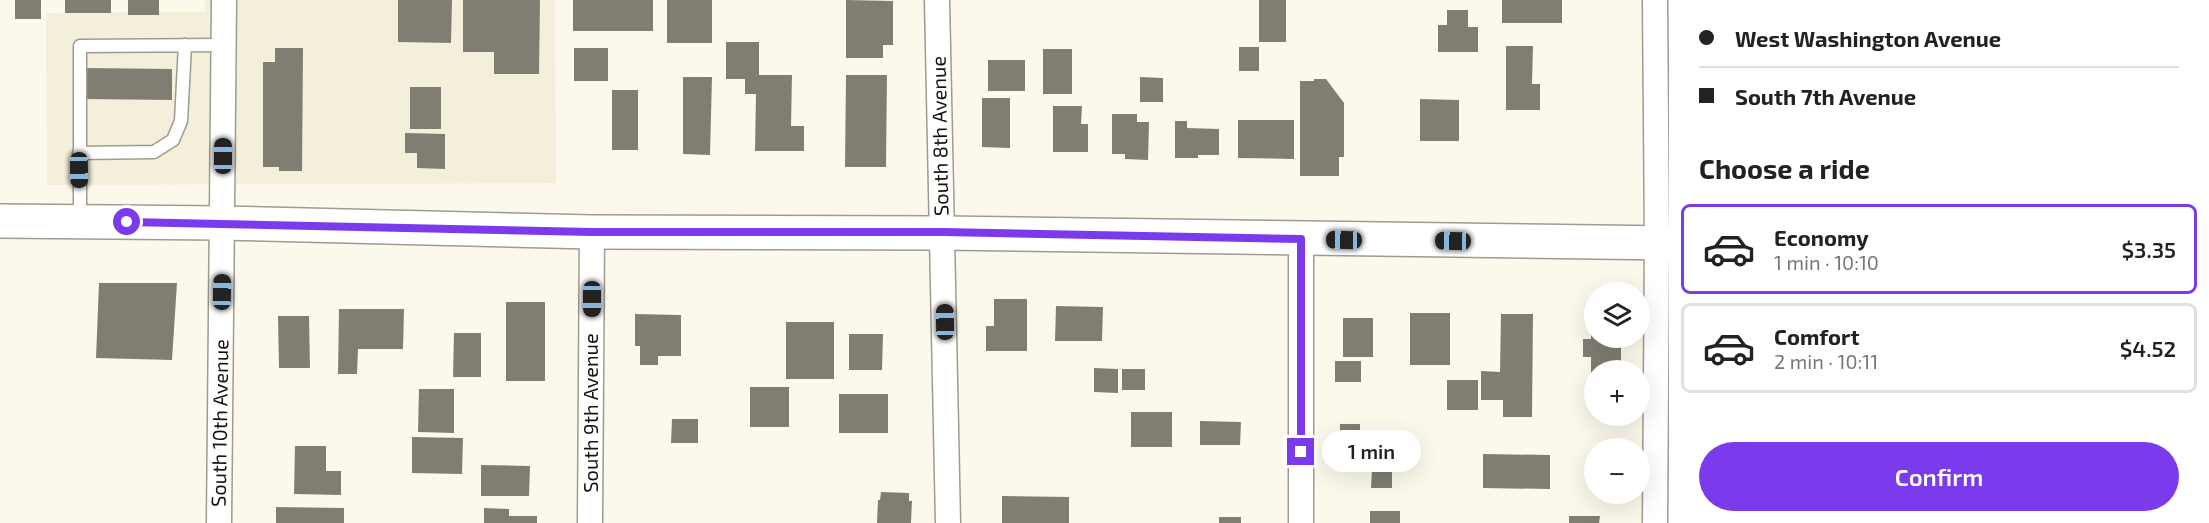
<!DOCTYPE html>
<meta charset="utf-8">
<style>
:root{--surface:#fff;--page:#f6f6f6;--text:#222;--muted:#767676;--line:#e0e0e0;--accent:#7c3aed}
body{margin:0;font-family:"Exo 2",sans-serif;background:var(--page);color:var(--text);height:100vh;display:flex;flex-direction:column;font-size:22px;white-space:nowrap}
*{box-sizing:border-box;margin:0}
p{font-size:20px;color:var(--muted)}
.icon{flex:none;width:33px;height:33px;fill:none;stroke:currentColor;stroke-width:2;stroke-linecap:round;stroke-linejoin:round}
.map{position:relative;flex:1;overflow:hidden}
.drawer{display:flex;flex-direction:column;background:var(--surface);width:540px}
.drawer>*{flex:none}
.hud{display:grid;align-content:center;height:132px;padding:0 30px;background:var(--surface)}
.fabs{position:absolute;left:1584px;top:282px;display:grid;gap:12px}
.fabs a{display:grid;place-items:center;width:66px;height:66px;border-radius:50%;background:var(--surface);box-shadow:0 6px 24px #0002;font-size:30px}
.end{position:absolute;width:27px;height:27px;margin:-14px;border:8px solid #7c3aed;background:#fff;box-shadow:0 0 0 3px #fff}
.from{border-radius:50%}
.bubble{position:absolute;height:42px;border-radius:21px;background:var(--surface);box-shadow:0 6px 24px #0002;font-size:20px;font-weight:600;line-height:42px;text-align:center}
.car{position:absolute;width:18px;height:36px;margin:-18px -9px;border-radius:8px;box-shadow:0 0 4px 2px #0007;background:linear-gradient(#222 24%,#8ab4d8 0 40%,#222 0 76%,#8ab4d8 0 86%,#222 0)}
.hud b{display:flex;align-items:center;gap:21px;height:57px;font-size:22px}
.hud b+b{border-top:2px solid var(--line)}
.hud i{width:15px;height:15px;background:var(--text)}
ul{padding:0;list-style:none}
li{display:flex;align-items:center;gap:18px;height:90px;margin:0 12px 9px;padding:0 18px;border:3px solid var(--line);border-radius:9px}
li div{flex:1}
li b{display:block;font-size:22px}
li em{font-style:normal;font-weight:600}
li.on{border-color:var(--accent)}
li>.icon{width:54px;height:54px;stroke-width:1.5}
h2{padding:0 30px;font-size:27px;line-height:72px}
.button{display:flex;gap:12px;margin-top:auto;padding:12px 30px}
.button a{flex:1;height:69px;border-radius:36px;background:var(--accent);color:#fff;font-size:24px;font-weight:600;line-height:69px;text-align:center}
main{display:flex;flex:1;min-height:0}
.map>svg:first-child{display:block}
</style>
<main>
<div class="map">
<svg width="1669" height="523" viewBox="0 0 1669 523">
<rect width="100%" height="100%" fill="#fcf9ec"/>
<!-- built -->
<path fill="#f3efda" d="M205,0h350l1,183 -509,2 -1,-172 159,-1z"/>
<!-- building -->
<path fill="#807e72" d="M15,0h26v19h-26z
M65,0h46v13h-46z
M128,0h31v15h-31z
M398,0h54l-1,43 -53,-1z
M463,0h77l-1,74h-45v-22h-31z
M573,0h80v31h-80z
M667,0h45v43h-45z
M846,0l47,1v44h-10v13h-37z
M1259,0h27v42h-27z
M1502,0h60v23h-60z
M1447,10h21v17h10v25h-40v-27h9z
M726,42h33v33h33l-1,51h13v25h-49l1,-57h-11v-15h-19z
M1506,46h27l-1,38h8v26h-34z
M1239,47h20v24h-20z
M275,48h28l-1,123h-23v-4h-16v-105h12z
M574,48h34v33h-34z
M1043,49h29v45h-29z
M988,60h37v31h-37z
M85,68l87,1v31l-87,-1z
M846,75h41l-1,92h-41z
M683,77h29l-2,78 -27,-1z
M1140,77l23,1v24h-23z
M1314,79h12l18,24v54h-5v19h-39v-95h14z
M410,87h31v42h-31z
M612,90h26v60h-26z
M982,98h28v50l-28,-1z
M1420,99l39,1v41h-39z
M1053,106h29l-1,18h7v28h-35z
M1112,114h25v8h12l-1,38 -23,-1v-5h-13z
M1238,120h56v39l-56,-1z
M1175,121h12v7l32,1v26h-21v3h-23z
M405,133l40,1v35l-28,-1v-15h-12z
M99,283h78l-5,77 -76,-2z
M994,299h33v52h-41v-25h8z
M506,302h39v79h-39z
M1056,306l47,1 -1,34h-47z
M339,309h65l-1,40h-45l-1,25h-19z
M1410,313h40v52h-40z
M635,314l46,1v41h-23v9h-18v-19h-5z
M1501,314h32l-1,103h-29v-17h-22v-29l19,1z
M278,316h31l1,52h-31z
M1343,318h30v39h-30z
M786,322h48v57h-48z
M1591,322h3v16h27v32h-27v7h-3v-20h-8v-18h8z
M454,333h27v44h-28z
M849,334h34l-1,36h-33z
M1335,361h26v21h-26z
M1094,368l24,1v24l-24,-1z
M1122,369h23v21h-23z
M1447,380h31v30h-31z
M750,387h39v40h-39z
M419,389h35v44l-36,-1z
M839,394h49v39h-49z
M1131,412h41v35h-41z
M672,419h26v24h-27z
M1200,421l41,1 -1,23h-40z
M1340,424h20v7h13v27h-33z
M412,437l51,1 -1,36 -50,-1z
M295,446h31v25h15v24l-47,-1z
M1483,454l67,1v34l-67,-1z
M481,465l49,1 -1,30h-48z
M1372,470l20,1v17h-21z
M881,492l28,1v8h3l-1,22h-34l1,-23h2z
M1002,496l67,1v26h-67z
M276,507l68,1v15h-68z
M484,508l25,1v7h28v7h-53z
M1370,511h30v12h-30z
M1569,516h31l-1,7h-30z
M1219,517h22v6h-22z"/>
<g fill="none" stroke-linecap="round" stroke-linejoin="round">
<defs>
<path id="lane" d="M79,153l75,-1 19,-12 8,-19 4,-76
M80,220v-174l143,-1"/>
<path id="street" d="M937,0l11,523
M1655,0l2,243 -2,280
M219,523l5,-523
M590,523l2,-291
M1301,523v-284"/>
<path id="secondary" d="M0,221l222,2 370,9 351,1 726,10"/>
</defs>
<!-- lane casing -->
<use href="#lane" stroke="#9e9c8f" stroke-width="15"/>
<!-- street casing -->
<use href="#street" stroke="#9e9c8f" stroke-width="27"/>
<!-- secondary casing -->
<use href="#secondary" stroke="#9e9c8f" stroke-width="36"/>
<!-- lane -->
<use href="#lane" stroke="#fff" stroke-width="12"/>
<!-- street -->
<use href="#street" stroke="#fff" stroke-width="24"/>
<!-- secondary -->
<use href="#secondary" stroke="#fff" stroke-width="33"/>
</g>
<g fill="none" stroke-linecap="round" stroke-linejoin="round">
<!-- route -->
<path stroke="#7c3aed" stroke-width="8" d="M127,222l465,10h351l358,7v213"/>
</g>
<g text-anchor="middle" stroke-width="5" stroke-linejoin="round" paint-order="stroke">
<!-- street labels -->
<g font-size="20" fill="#14130e" stroke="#fff">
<text transform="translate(940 136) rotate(-91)" y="7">South 8th Avenue</text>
<text transform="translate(591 413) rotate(-90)" y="7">South 9th Avenue</text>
<text transform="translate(220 423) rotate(-89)" y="7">South 10th Avenue</text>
</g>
</g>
</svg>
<div class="fabs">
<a><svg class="icon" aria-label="layers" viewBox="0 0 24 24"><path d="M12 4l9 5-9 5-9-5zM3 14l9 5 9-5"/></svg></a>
<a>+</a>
<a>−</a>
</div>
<i class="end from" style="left:127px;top:222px"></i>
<i class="end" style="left:1301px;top:452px"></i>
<div class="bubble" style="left:1322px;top:430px;width:99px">1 min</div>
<i class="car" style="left:223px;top:156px;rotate:0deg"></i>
<i class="car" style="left:79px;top:170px;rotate:179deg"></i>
<i class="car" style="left:1344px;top:240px;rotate:271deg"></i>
<i class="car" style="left:1453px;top:241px;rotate:271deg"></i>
<i class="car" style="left:222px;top:292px;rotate:1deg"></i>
<i class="car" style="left:592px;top:299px;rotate:180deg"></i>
<i class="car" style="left:945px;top:322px;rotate:359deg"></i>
</div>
<section class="drawer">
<div class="hud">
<b><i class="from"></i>West Washington Avenue</b>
<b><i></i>South 7th Avenue</b>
</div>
<h2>Choose a ride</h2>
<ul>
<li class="on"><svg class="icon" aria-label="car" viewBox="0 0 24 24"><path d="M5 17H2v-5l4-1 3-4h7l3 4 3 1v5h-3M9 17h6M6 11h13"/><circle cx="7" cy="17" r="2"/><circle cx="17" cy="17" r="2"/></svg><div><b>Economy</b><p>1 min · 10:10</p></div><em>$3.35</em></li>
<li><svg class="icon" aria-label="car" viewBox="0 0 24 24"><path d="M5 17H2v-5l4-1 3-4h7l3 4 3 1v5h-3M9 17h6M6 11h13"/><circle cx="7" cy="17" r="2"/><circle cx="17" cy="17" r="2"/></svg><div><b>Comfort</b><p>2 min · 10:11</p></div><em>$4.52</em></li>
</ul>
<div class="button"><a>Confirm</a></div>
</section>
</main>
